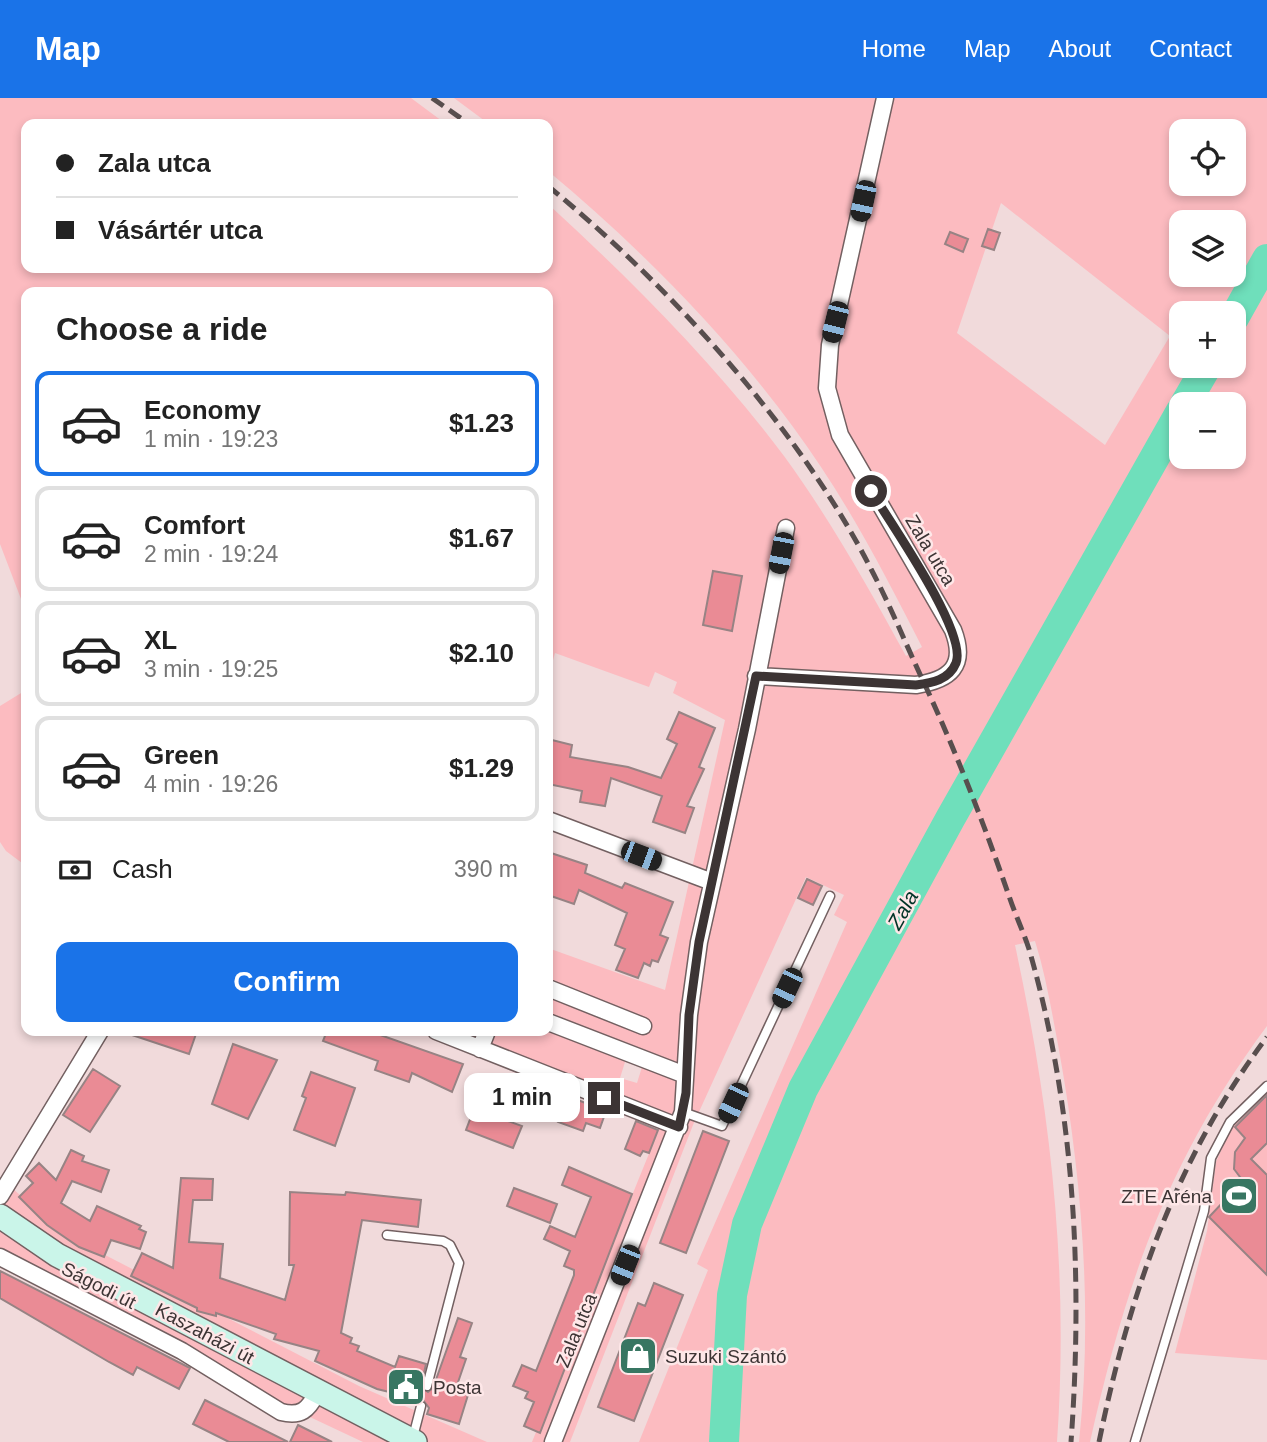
<!DOCTYPE html>
<meta charset="utf-8">
<style>
:root{--surface:#fff;--page:#f6f6f6;--text:#222;--muted:#767676;--line:#e0e0e0;--accent:#1a73e8}
body{margin:0;font-family:Arial,sans-serif;background:var(--page);color:var(--text);height:100vh;display:flex;flex-direction:column;font-size:26px;white-space:nowrap}
*{box-sizing:border-box;margin:0}
p{font-size:23px;color:var(--muted)}
.icon{flex:none;width:38px;height:38px;fill:none;stroke:currentColor;stroke-width:2;stroke-linecap:round;stroke-linejoin:round}
.map{position:relative;flex:1;overflow:hidden}
.sheet{position:absolute;left:21px;top:189px;width:532px;height:749px;display:flex;flex-direction:column;background:var(--surface);border-radius:14px;box-shadow:0 4px 10px #0003}
.sheet>*{flex:none}
.banner{position:absolute;left:21px;top:21px;width:532px;height:154px;border-radius:14px;box-shadow:0 4px 10px #0003;display:grid;align-content:center;height:154px;padding:0 35px;background:var(--surface)}
.buttons{position:absolute;left:1169px;top:21px;display:grid;gap:14px}
.buttons a{display:grid;place-items:center;width:77px;height:77px;border-radius:14px;background:var(--surface);box-shadow:0 4px 10px #0003;font-size:35px}
.end{position:absolute;width:32px;height:32px;margin:-16px;border:9px solid #3c3434;background:#fff;box-shadow:0 0 0 4px #fff}
.from{border-radius:50%}
.bubble{position:absolute;height:49px;border-radius:14px;background:var(--surface);box-shadow:0 4px 10px #0003;font-size:23px;font-weight:600;line-height:49px;text-align:center}
.car{position:absolute;width:21px;height:42px;margin:-21px -10px;border-radius:9px;box-shadow:0 0 5px 2px #0007;background:linear-gradient(#222 24%,#8ab4d8 0 40%,#222 0 76%,#8ab4d8 0 86%,#222 0)}
.banner b{display:flex;align-items:center;gap:24px;height:66px;font-size:26px}
.banner b+b{border-top:2px solid var(--line)}
.banner i{width:18px;height:18px;background:var(--text)}
ul{padding:0;list-style:none}
li{display:flex;align-items:center;gap:21px;height:105px;margin:0 14px 10px;padding:0 21px;border:4px solid var(--line);border-radius:14px}
li div{flex:1}
li b{display:block;font-size:26px}
li em{font-style:normal;font-weight:600}
li.on{border-color:var(--accent)}
li>.icon{width:63px;height:63px;stroke-width:1.5}
h2{padding:0 35px;font-size:32px;line-height:84px}
.pay{display:flex;align-items:center;gap:18px;height:77px;padding:0 35px;font-size:26px}
.pay p{margin-inline-start:auto}
.action{display:flex;gap:14px;margin-top:auto;padding:14px 35px}
.action a{flex:1;height:80px;border-radius:14px;background:var(--accent);color:#fff;font-size:28px;font-weight:600;line-height:80px;text-align:center}
header{display:flex;align-items:center;gap:42px;box-sizing:border-box;height:98px;padding:0 35px;background:var(--accent);color:#fff}
header strong{font-size:33px}
nav{display:flex;gap:38px;margin-inline-start:auto;font-size:24px}
.map>svg:first-child{display:block}
</style>
<header>
<strong>Map</strong>
<nav><a>Home</a><a>Map</a><a>About</a><a>Contact</a></nav>
</header>
<div class="map">
<svg width="1267" height="1344" viewBox="0 0 1267 1344">
<rect width="100%" height="100%" fill="#f1dadb"/>
<!-- green -->
<path fill="#fcbbc0" fill-rule="evenodd" d="M0,0h411l35,26h-420v144h522v-64c84,77 167,160 236,252 46,63 84,131 122,200l16,-9c-31,-61 -63,-123 -101,-180 -73,-110 -172,-212 -273,-296v-47h-59l-35,-26h813v928c-99,133 -141,256 -177,416h-11c14,-130 3,-264 -20,-392 -7,-37 -13,-74 -24,-109l-20,4c36,167 54,327 42,497h-418l69,-172 -11,-6 150,-342 -13,-7 10,-20 -38,-18 -113,248 -123,317h-38l129,-318 -234,-93h121v-83l117,42 60,-270 -52,-27 4,-11 -22,-10 -6,15 -94,-34 -7,25v-386h-522v320l-26,-68zM1181,33h53v53h-53zM1001,105l169,133 -65,109 -148,-112zM1181,124h53v53h-53zM1181,215h53v53h-53zM1181,306h53v53h-53zM625,964l17,5 -5,16 -17,-5z
M26,592v176l-20,-15 -6,-9v-136z
M1267,991v271l-92,-7 32,-122 9,-69 16,-37z
M0,1079l42,38 36,26 281,145 128,56h-124l-153,-72 -210,-106z"/>
<g fill="none" stroke-linecap="round" stroke-linejoin="round">
<!-- river -->
<path stroke="#6fdfbb" stroke-width="30" d="M1234,220l33,-59
M1185,306l22,-38
M724,1344l8,-147 15,-71 56,-135 147,-270 231,-408"/>
</g>
<!-- building -->
<path fill="#ea8b95" stroke="#978384" stroke-width="2" d="M988,131l12,4 -6,17 -12,-4z
M950,134l18,7 -5,13 -18,-8z
M713,473l29,5 -10,55 -29,-6z
M679,614l36,16 -16,39 5,2 -17,37 7,2 -9,25 -32,-11 9,-26 -51,-18 -6,28 -25,-4 2,-11 -34,-7v-45l24,6 -2,12 58,10 33,11 16,-34 -10,-5z
M548,754l39,13 -2,8 37,15 3,-5 48,19 -13,33 8,3 -10,24 -6,-2 -2,6 -6,-3 -6,15 -22,-8 9,-21 -10,-4 12,-32 -48,-23 -5,14 -26,-9z
M807,781l15,7 -9,19 -15,-7z
M126,933h71l-8,23 -63,-21z
M327,933h42l94,33 -11,28 -40,-19 -3,9 -34,-12 3,-9 -55,-20z
M233,946l44,16 -29,59 -36,-15z
M93,971l27,17 -30,46 -27,-17z
M311,974l44,16 -20,58 -41,-16 12,-32 -4,-2z
M560,995l46,18 -6,17 -14,-5 -3,8 -25,-9 3,-9 -8,-3z
M1267,997v48l-16,16 16,16v100l-58,-58 34,-36 -9,-12 1,-17 10,-14 -10,-11z
M474,1011l48,17 -9,22 -47,-18z
M636,1023l22,9 -9,23 -6,-2 -3,5 -15,-7z
M703,1033l26,10 -43,112 -26,-10z
M71,1052l13,6 -2,5 27,9 -8,22 -29,-11 -11,22 29,18 7,-15 44,20 -2,3 7,3 -6,17 -29,-9 -7,17 -25,-10 -32,-22 -28,-28 14,-14 -7,-7 13,-13 17,17z
M569,1069l63,27 -92,239 -16,-7 10,-24 -9,-4 3,-6 -15,-6 9,-21 14,6 38,-96v-5l-10,-4 6,-15 -26,-12 6,-13 25,11 16,-40 -29,-12z
M181,1080l32,1 -1,21h-19l-4,42 34,2 -3,34 65,22 9,-35h-5l1,-73 55,3 1,-3 75,8 -3,27 -56,-7 -21,113 11,5 -2,5 9,3 -2,5 38,16 4,-11 27,8 -5,23 7,5 5,-4 25,-70 14,5 -12,34 6,2 -11,32 13,4 -9,29 -32,-10 2,-6 -6,-8 -8,4 -6,-2 1,-5 -33,-8 -62,-28 4,-10 -45,-12 2,-5 -60,-21v3l-19,-5v-3l-66,-32 11,-23 31,15z
M514,1090l43,16 -7,19 -43,-17z
M0,1173l190,97 -11,21 -42,-22 -4,8 -24,-13 -109,-64z
M654,1185l29,12 -49,126 -36,-14 40,-104 7,3z
M205,1302l83,42h-59l-36,-18z
M298,1327l34,17h-42z"/>
<g fill="none" stroke-linecap="round" stroke-linejoin="round">
<defs>
<path id="lane" d="M683,1014l39,14 108,-230
M387,1137l56,6 7,4 9,18 -32,123
M413,1339l8,-31
M1135,1344l69,-231 7,-53 19,-36 37,-36"/>
<path id="street" d="M756,578l160,9c34,-5 51,-19 37,-55l-113,-195 -13,-47 3,-43 55,-247
M548,722l164,62
M548,890l95,38
M548,924l137,53
M436,933l243,96
M480,951l7,-18
M0,1098l100,-165
M0,1159l182,94 99,61c20,5 27,-2 36,-19
M553,1344l130,-330 6,-97 10,-73 48,-213 39,-201"/>
<path id="secondary" d="M0,1118l57,39 358,187"/>
</defs>
<!-- lane casing -->
<use href="#lane" stroke="#736061" stroke-width="11"/>
<!-- street casing -->
<use href="#street" stroke="#736061" stroke-width="19"/>
<!-- secondary casing -->
<use href="#secondary" stroke="#736061" stroke-width="26"/>
<!-- lane -->
<use href="#lane" stroke="#fff" stroke-width="8"/>
<!-- street -->
<use href="#street" stroke="#fff" stroke-width="16"/>
<!-- secondary -->
<use href="#secondary" stroke="#caf5e9" stroke-width="23"/>
<!-- rail -->
<path stroke="#584e4e" stroke-width="5" stroke-dasharray="14 7" stroke-linecap="butt" d="M432,0l37,26
M548,88c121,99 252,243 323,383 20,38 36,78 54,116 32,69 59,139 84,211 6,18 14,35 20,53 46,159 54,329 42,493
M1099,1344c30,-147 77,-284 168,-405"/>
</g>
<g fill="none" stroke-linecap="round" stroke-linejoin="round">
<!-- route -->
<path stroke="#3c3434" stroke-width="9" d="M604,1000l75,29 7,-34 3,-78 10,-73 57,-266 160,9c16,-2 33,-5 40,-22 12,-30 -66,-141 -85,-172"/>
</g>
<!-- icons -->
<defs>
<symbol id="stadium-square" viewBox="-11 -11 22 22"><rect x="-9" y="-9" width="18" height="18" rx="4" fill="#387662" stroke="#fee7e8"/><path d="M0-5a6.5 5 0 1 0 0 10a6.5 5 0 1 0 0-10ZM-3.5-1.8h7v3.6h-7Z" fill="#fff"/></symbol>
<symbol id="shop-square" viewBox="-11 -11 22 22"><rect x="-9" y="-9" width="18" height="18" rx="4" fill="#387662" stroke="#fee7e8"/><path d="M-5-2.5h2.3a2.7 3.5 0 0 1 5.4 0H5L5.5 6h-11ZM-1.5-2.5h3a1.5 2.3 0 0 0-3 0Z" fill="#fff"/></symbol>
<symbol id="civic-square" viewBox="-11 -11 22 22"><rect x="-9" y="-9" width="18" height="18" rx="4" fill="#387662" stroke="#fee7e8"/><path d="M-.6-6.5H3V-4.5H.6V-3L4-1V1h2V6H-6V1h2V-1L-.6-3ZM-1.2 2.5V6h2.4V2.5Z" fill="#fff"/></symbol>
</defs>
<g fill-rule="evenodd">
<use href="#stadium-square" x="1217" y="1076" width="44" height="44"/>
<use href="#shop-square" x="616" y="1236" width="44" height="44"/>
<use href="#civic-square" x="384" y="1267" width="44" height="44"/>
</g>
<g text-anchor="middle" stroke-width="5" stroke-linejoin="round" paint-order="stroke">
<!-- street labels -->
<g font-size="19" fill="#3c3434" stroke="#fee7e8">
<text transform="translate(931 452) rotate(59)" y="7">Zala utca</text>
<text transform="translate(99 1187) rotate(27)" y="7">Ságodi út</text>
<text transform="translate(576 1232) rotate(-68)" y="7">Zala utca</text>
<text transform="translate(205 1235) rotate(28)" y="7">Kaszaházi út</text>
</g>
<!-- poi labels -->
<g font-size="19" fill="#3c3434" stroke="#fee7e8" text-anchor="start">
<text x="1212" y="1105" text-anchor="end">ZTE Aréna</text>
<text x="665" y="1265">Suzuki Szántó</text>
<text x="433" y="1296">Posta</text>
</g>
<!-- water labels -->
<g font-size="21" font-style="italic" fill="#003326" stroke="#fee7e8">
<text transform="translate(903 812) rotate(-61)" y="7">Zala</text>
</g>
</g>
</svg>
<div class="buttons">
<a><svg class="icon" aria-label="locate" viewBox="0 0 24 24"><circle cx="12" cy="12" r="6"/><path d="M12 2v4M12 18v4M2 12h4M18 12h4"/></svg></a>
<a><svg class="icon" aria-label="layers" viewBox="0 0 24 24"><path d="M12 4l9 5-9 5-9-5zM3 14l9 5 9-5"/></svg></a>
<a>+</a>
<a>−</a>
</div>
<i class="end from" style="left:871px;top:393px"></i>
<i class="end" style="left:604px;top:1000px"></i>
<div class="bubble" style="left:464px;top:975px;width:116px">1 min</div>
<i class="car" style="left:863px;top:103px;rotate:192deg"></i>
<i class="car" style="left:835px;top:224px;rotate:194deg"></i>
<i class="car" style="left:781px;top:455px;rotate:191deg"></i>
<i class="car" style="left:641px;top:758px;rotate:111deg"></i>
<i class="car" style="left:787px;top:890px;rotate:205deg"></i>
<i class="car" style="left:733px;top:1005px;rotate:205deg"></i>
<i class="car" style="left:625px;top:1167px;rotate:202deg"></i>
<div class="banner">
<b><i class="from"></i>Zala utca</b>
<b><i></i>Vásártér utca</b>
</div>
<section class="sheet">
<h2>Choose a ride</h2>
<ul>
<li class="on"><svg class="icon" aria-label="car" viewBox="0 0 24 24"><path d="M5 17H2v-5l4-1 3-4h7l3 4 3 1v5h-3M9 17h6M6 11h13"/><circle cx="7" cy="17" r="2"/><circle cx="17" cy="17" r="2"/></svg><div><b>Economy</b><p>1 min · 19:23</p></div><em>$1.23</em></li>
<li><svg class="icon" aria-label="car" viewBox="0 0 24 24"><path d="M5 17H2v-5l4-1 3-4h7l3 4 3 1v5h-3M9 17h6M6 11h13"/><circle cx="7" cy="17" r="2"/><circle cx="17" cy="17" r="2"/></svg><div><b>Comfort</b><p>2 min · 19:24</p></div><em>$1.67</em></li>
<li><svg class="icon" aria-label="car" viewBox="0 0 24 24"><path d="M5 17H2v-5l4-1 3-4h7l3 4 3 1v5h-3M9 17h6M6 11h13"/><circle cx="7" cy="17" r="2"/><circle cx="17" cy="17" r="2"/></svg><div><b>XL</b><p>3 min · 19:25</p></div><em>$2.10</em></li>
<li><svg class="icon" aria-label="car" viewBox="0 0 24 24"><path d="M5 17H2v-5l4-1 3-4h7l3 4 3 1v5h-3M9 17h6M6 11h13"/><circle cx="7" cy="17" r="2"/><circle cx="17" cy="17" r="2"/></svg><div><b>Green</b><p>4 min · 19:26</p></div><em>$1.29</em></li>
</ul>
<div class="pay"><svg class="icon" aria-label="cash" viewBox="0 0 24 24"><path d="M3 7h18v10H3z"/><circle cx="12" cy="12" r="2"/></svg>Cash<p>390 m</p></div>
<div class="action"><a>Confirm</a></div>
</section>
</div>
